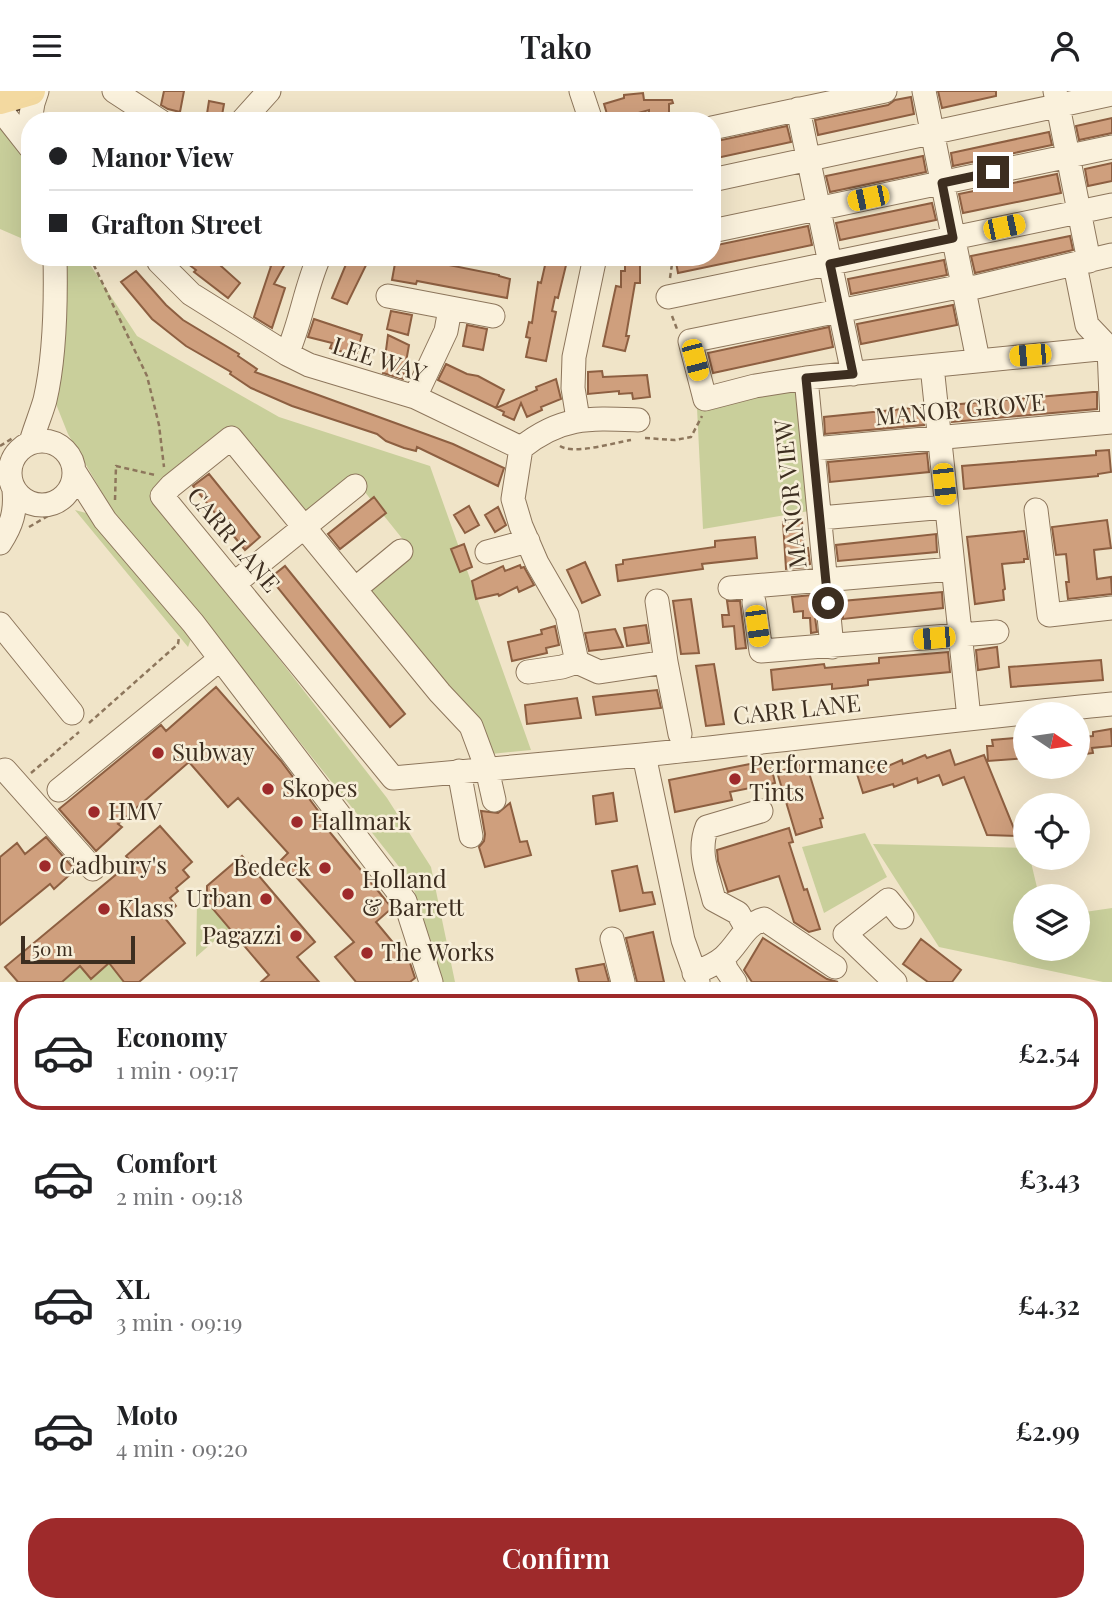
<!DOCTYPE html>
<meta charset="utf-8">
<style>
:root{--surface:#fff;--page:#f2f2f2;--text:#202124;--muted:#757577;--line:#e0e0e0;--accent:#9e2a2b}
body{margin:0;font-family:"Playfair Display",serif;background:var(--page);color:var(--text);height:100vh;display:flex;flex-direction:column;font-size:26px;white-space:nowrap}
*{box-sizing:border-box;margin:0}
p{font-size:23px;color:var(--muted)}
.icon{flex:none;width:38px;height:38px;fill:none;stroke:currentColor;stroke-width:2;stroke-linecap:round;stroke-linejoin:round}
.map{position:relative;height:891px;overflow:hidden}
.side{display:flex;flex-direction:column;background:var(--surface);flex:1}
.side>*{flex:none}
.banner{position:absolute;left:21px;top:21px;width:700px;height:154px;border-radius:28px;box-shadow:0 7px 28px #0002;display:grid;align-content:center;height:154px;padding:0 28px;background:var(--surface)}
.needle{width:46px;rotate:103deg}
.fabs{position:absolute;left:1013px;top:611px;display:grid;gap:14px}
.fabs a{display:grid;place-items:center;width:77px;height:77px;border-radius:50%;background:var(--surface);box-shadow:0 7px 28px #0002;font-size:35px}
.scale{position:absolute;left:21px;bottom:18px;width:114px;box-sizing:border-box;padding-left:7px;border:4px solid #3d2e20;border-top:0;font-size:19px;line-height:24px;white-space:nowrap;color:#3d2e20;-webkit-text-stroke:5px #f7eed8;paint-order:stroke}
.end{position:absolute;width:32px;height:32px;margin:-16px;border:9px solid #3d2e20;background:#fff;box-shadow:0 0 0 4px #fff}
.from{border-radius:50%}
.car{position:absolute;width:21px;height:42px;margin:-21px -10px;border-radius:9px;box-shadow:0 0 5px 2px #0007;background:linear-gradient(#f5c518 24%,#345 0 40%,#f5c518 0 76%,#345 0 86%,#f5c518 0)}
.banner b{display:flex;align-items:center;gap:24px;height:66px;font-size:26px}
.banner b+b{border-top:2px solid var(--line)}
.banner i{width:18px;height:18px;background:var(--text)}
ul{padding:12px 0 0;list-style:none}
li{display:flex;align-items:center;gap:21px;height:116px;margin:0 14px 10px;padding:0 14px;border:4px solid transparent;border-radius:28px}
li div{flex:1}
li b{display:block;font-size:26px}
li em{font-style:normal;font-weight:600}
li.active{border-color:var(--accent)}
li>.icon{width:63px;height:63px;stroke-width:1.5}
.action{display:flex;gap:14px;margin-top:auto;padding:14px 28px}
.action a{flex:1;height:80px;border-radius:28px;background:var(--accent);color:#fff;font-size:28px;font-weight:600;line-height:80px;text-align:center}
header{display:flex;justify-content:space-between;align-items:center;height:91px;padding:0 28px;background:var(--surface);font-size:32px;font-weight:600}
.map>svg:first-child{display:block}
</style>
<header><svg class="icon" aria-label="menu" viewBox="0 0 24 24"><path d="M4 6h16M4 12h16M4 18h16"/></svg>Tako<svg class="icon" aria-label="person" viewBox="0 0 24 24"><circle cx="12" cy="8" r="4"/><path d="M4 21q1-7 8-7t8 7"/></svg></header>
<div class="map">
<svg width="1112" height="891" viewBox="0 0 1112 891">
<rect width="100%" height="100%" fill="#f0e4c8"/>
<!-- green -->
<path fill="#c9cf9b" d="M0,33l15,17 15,35v66l-30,-13z
M65,166h20l52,79 142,81 151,49 101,284 -40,4 -123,-163 45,-39 -57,-71 -50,34 -73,-87 -71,80 225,290 44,69 24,115h-15l-28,-99 -194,-244 -96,-112 -54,-93 -12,-30z
M804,290l11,129 -112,19 -6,-121 56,-17z
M75,419l11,3 8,5 91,109 6,12 -3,8z
M865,742l22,44 -63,36 -22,-66z
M873,753l152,4 1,9 4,1 9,38h-13v53h52v-36l34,-5v74h-9l-164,-35z
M207,811l22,26 -33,29 1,-54z
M109,873l15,18h-62l18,-16 11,13z"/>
<!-- building -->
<path fill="#cf9f7d" stroke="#8d5f41" stroke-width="2" d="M164,0h20l-4,21 -12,-3 -7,-4z
M938,0h58v5l-54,12z
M643,2l1,7h28l1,3 -4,1v12h-20v-6l-40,11 -5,-17 20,-6v-3z
M911,6l3,17 -96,21 -3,-15 73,-15 7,-5z
M209,10l15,3 -3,17 -15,-1z
M1112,27v15l-33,7 -3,-14z
M787,35l4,16 -79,17v-17z
M1049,41l3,13 -99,21 -2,-13z
M923,65l3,16 -96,20 -4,-16z
M1112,72v18l-24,5 -3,-17z
M1057,83l4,19 -98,20 -4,-19z
M932,112l4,17 -96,20 -4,-17z
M808,135l4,19 -134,28 -3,-16h37v-11z
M1070,145l3,14 -98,23 -4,-17z
M179,166h32l29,26 -12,15 -34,-26 2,-2z
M273,166h16l-15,27 11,4 -13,40 -18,-11 17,-51 -2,-1z
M349,166h21l-23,47 -15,-6z
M554,166h14l-10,41 -3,-1 -3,14 4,1 -10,49 -20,-4 4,-19 -4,-1 3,-15 3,1 6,-41 3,1 5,-22 8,2z
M625,166h15v26h-5l-9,53h3l-4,15 -22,-5 13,-60 5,1v-16h4z
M396,167l27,5 11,-1 65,13v1l11,3 -3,19 -90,-17 -1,3 -24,-4z
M944,169l3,15 -96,19 -3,-15z
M136,180l30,34 17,15 56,34 -1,2 19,13 -2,3 198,72 51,24 -6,18 -81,-39 -1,4 -12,-3 -18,-7 -9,-7 -85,-28 -41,-18 -21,-14 1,-2 -45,-26 -34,-27 -31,-37z
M953,214l4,20 -96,19 -4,-20z
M391,220l21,4 -4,20 -21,-6z
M314,228l48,16 -6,21 -26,-8 2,-5 -24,-6z
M467,234l20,4 -4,21 -20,-4z
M829,236l4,20 -120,26 -5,-20z
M388,244l21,10 -6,34 -20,-6z
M446,273l21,10 11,2 26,14 -8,18 -58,-28z
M602,280l1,6 44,-2 3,22 -17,2 -1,-6 -13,1v-3l-31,3v-22z
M556,288l5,20 -20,8 1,3 -15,7 -6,-14 -7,17 -11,-5 1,-3 -8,-4 41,-18 -1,-3z
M1093,301h4v17l-145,13 -2,-17z
M922,316l2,18 -99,9 -1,-17z
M1109,359l2,22 -13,2v2l-134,13 -2,-23 134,-11v-4z
M927,362l2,19 -99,10 -2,-20z
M209,383l51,63 -15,13 -52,-64z
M374,406l12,16 -46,36 -12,-15z
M469,415l10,19 -14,8 -11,-18z
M498,416l8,18 -11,7 -10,-17z
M1107,429l4,28 -17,2 3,29 14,-2 1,17 -44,5 -2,-17h3l-3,-28 -10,1 -4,-28z
M802,430l2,28 4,-1 2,16 -4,1v2l-20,2 -3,-47z
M1024,440l4,28h-4v3l-22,2 3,25 -2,1 1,10 -29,4 -8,-67z
M936,443l1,18 -99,9 -2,-16z
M755,446l2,21 -55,6 1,5 -85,12 -2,-16 7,-1v-4l92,-13v-6z
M464,453l8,23 -12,5 -9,-23z
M585,471l15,33 -18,8 -15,-33z
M520,474l1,3 3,-1 10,18 -15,7 -2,-5 -18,9 -1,-2 -22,5 -4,-18 31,-15 2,5z
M285,475l120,148 -15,13 -120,-149z
M942,501l1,16 -100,11 -1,-18z
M812,504l5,37 -6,1 -1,-15h-7v-7l-9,1 -2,-15z
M691,508l8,54 -18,1 -8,-53z
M727,510h13l6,47 -10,1 -2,-23 -11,1 -1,-12h7z
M646,534l3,18 -22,3 -3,-18z
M555,535l4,19 -13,3 1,5 -35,8 -4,-19 34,-8 -1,-4z
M615,538l8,18 -34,4 -4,-18z
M997,556l2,20 -21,3 -2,-20z
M948,561l2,20 -82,8v5l-16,2 -20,2v-5l-59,6 -2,-20 53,-6 1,4 54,-5v-5z
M1101,569l2,20 -92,7 -2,-20z
M714,573l10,60 -18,2 -10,-60z
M216,596l65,74 41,55 -3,3 73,89 -16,14 34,41 5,15 -5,4h-54l-21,-25 19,-15 -73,-82 7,-7 -50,-55 -10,9 -39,-45 -71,62 4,3 -26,24 -37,-42 102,-84 5,6z
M657,599l4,18 -65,7 -3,-18z
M577,607l4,20 -54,6 -2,-19z
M1111,638l1,17 -20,2 1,5 -15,2v-18l15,-1v-4z
M1026,646v21l-38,3 -1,-15h6l-1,-6z
M950,659l5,15 29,-10 33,81 -30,-1 -23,-58 -21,8 -4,-10 -21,8 -1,-5 -23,9 -1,-3 -30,9 -7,-22 24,-7 1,5 21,-9 1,4 22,-9 2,3z
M770,669l5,23 -45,9 2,8 -57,12 -6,-32z
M806,672l17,55 -3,1 2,8 -26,8 -19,-63z
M613,702l4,28 -21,3 -3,-28z
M510,712l10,39 7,-1 4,14 -46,12 -6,-20 5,-6 1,-7 -4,-23 17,2z
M160,735l32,36 -9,8 6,7 -13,11 2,3 -8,7 6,8 -12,11 21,26 -46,39h-15l-15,-19 -18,16 -11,-13 -18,16h-44l-13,-15 126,-105 -5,-6z
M789,737l4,14 -4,1 15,47 3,-1 13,40 -11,3 -15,-10 -15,-46 -51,16 -10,-31 -1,-11z
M46,746l29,33 -21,19 -4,-5 -50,41v-68l17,-14 8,11z
M242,765l73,86 -18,15 22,25h-58l8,-7 -62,-73v-16z
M637,775l6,27 9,-1 3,12 -35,7 -8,-40z
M653,841l11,50h-27l-11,-44z
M763,847l64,41 11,3h-86l-8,-12z
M921,848l40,31 -9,12h-24l-25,-18z
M604,873l5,18h-30l-3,-13z"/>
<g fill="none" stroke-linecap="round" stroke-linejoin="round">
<defs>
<path id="minor" d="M114,0l46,30
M581,0l10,30
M924,0l54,269
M1055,0l34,170
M0,18l30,38
M798,18l55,265
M30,30l3,-18 4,-12
M242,30l27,-30
M712,37l173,-37
M712,89l400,-86
M712,140l400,-84
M164,166l-5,5 32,32 96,60 22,11 106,32 106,51
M1075,174l12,60 22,23
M388,205l105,20
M668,206l444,-92
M287,263c14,-32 18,-65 32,-97
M932,275l37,352
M806,287l26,269
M415,306l31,-66 4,-22
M578,328l-5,-31 1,-31 21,-100
M1112,331l-3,-74 -303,30 -51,8 -50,13 -15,-58 273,-55 13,1 136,-32
M10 382a32 32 0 1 1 64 0a32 32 0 1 1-64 0Z
M31,351c4,-14 10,-28 14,-42 10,-43 11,-98 10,-143
M521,357l-8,51 8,27 16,37 30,52 10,47 22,10 67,-10
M521,357c40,-32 68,-30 117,-28
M813,358l299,-27
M74,380l31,49 88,103 212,278 26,81
M1036,419l13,105 63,-7
M820,427l126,-11
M0,452c12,-18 16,-32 14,-53
M487,461l41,-11
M235,492l120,-97
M730,497l223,-19
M355,498l46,-38
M657,510l9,61 14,72
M754,511l7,49 236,-19
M0,533l72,89
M528,581l34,-5 15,-5
M644,664l39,185 15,42
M5,679l88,99
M459,680l12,65
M59,699l161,-131
M494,709l-7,-31 -16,-43 -31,-33 -209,-255 -60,48 -9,10 231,282c83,-8 166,-15 249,-23 156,-16 313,-36 470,-51
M747,838l-9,-16 -24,-13c-6,-25 -17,-48 -7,-73l54,-16
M612,848l11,43
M723,867l3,11 9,13
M694,882c10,-4 21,-8 30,-16 14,-12 21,-33 40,-38l71,48
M895,891l-50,-48 43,-34 14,17"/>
<path id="major" d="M0,9l31,-9"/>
</defs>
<!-- minor casing -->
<use href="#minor" stroke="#8d765c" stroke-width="25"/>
<!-- major casing -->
<use href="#major" stroke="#5b4430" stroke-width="31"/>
<!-- path -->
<path stroke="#8d765c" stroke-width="2.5" stroke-dasharray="5 3.5" stroke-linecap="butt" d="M63,25l1,5
M25,73l5,12
M90,166l57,119 12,49 5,42
M670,187l3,-21
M672,225l5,13
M645,347l30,2 16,-3 11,-21
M0,355l13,-8
M560,355c14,9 53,-3 71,-6
M115,409l1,-34 39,9
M29,436l36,-21 8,-1
M89,632l89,-79 1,-7
M31,682l48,-41"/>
<!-- minor -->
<use href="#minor" stroke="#faf1dc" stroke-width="23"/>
<!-- major -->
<use href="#major" stroke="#f3d9a0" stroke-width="28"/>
</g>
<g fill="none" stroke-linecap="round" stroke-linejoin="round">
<!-- route -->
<path stroke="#3d2e20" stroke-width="9" d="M828,512l-22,-225 47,-4 -23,-110 123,-26 -11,-55 51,-11"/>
</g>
<!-- markers -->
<g fill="#9e2a2b" stroke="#f7eed8" stroke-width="2.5">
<circle cx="158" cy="662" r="7"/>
<circle cx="735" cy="688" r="7"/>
<circle cx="268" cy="698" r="7"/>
<circle cx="94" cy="721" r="7"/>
<circle cx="297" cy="731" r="7"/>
<circle cx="45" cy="775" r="7"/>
<circle cx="325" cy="777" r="7"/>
<circle cx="348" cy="803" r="7"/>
<circle cx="266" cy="808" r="7"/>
<circle cx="104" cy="818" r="7"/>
<circle cx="296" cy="845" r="7"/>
<circle cx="367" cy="862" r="7"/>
</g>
<g text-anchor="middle" stroke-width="5" stroke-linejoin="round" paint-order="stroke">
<!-- street labels -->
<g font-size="24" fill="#3d2e20" stroke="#f7eed8">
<text transform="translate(379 269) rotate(18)" y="8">LEE WAY</text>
<text transform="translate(960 319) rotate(-5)" y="8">MANOR GROVE</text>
<text transform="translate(791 403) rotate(-96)" y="8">MANOR VIEW</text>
<text transform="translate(233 449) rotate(50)" y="8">CARR LANE</text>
<text transform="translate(797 619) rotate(-6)" y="8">CARR LANE</text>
</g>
<!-- poi labels -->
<g font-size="24" fill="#3d2e20" stroke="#f7eed8" text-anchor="start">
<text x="172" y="670">Subway</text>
<text x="749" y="682">Performance<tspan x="749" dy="28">Tints</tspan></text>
<text x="282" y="706">Skopes</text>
<text x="108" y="729">HMV</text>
<text x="311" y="739">Hallmark</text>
<text x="59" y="783">Cadbury's</text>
<text x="311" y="785" text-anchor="end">Bedeck</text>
<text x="362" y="797">Holland<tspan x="362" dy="28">&amp; Barrett</tspan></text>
<text x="252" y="816" text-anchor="end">Urban</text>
<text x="118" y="826">Klass</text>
<text x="282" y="853" text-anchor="end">Pagazzi</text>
<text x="381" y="870">The Works</text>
</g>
</g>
</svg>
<div class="fabs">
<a><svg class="needle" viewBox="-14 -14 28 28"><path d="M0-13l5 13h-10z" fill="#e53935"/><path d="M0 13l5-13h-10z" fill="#757577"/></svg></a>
<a><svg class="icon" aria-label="locate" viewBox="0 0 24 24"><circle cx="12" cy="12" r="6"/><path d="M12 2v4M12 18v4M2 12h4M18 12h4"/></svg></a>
<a><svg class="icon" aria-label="layers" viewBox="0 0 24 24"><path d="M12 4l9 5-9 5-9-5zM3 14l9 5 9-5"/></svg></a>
</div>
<div class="scale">50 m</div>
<i class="end from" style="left:828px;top:512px"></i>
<i class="end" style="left:993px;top:81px"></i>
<i class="car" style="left:868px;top:107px;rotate:258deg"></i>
<i class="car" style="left:1004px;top:136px;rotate:78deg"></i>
<i class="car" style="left:1030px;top:264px;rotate:265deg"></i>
<i class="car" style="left:695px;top:269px;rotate:165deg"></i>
<i class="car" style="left:944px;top:393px;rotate:174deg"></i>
<i class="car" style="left:757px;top:535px;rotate:172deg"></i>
<i class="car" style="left:934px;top:547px;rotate:265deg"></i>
<div class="banner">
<b><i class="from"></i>Manor View</b>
<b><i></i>Grafton Street</b>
</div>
</div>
<section class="side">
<ul>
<li class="active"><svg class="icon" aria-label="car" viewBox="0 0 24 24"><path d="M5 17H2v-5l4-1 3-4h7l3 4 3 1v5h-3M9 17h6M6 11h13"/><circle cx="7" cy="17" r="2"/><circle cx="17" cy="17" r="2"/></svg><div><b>Economy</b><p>1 min · 09:17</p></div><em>£2.54</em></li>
<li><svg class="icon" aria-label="car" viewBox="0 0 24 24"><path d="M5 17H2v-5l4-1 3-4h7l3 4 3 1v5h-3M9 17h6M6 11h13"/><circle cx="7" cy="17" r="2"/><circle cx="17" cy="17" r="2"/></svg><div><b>Comfort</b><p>2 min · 09:18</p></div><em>£3.43</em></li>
<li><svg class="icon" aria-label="car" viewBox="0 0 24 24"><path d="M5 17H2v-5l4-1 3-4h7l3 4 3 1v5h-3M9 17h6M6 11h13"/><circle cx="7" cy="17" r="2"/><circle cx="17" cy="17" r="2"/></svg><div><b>XL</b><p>3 min · 09:19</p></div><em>£4.32</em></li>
<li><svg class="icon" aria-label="car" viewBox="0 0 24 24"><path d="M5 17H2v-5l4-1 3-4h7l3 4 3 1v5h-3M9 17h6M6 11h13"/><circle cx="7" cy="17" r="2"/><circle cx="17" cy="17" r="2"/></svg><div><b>Moto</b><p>4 min · 09:20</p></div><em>£2.99</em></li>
</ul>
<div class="action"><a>Confirm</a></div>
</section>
